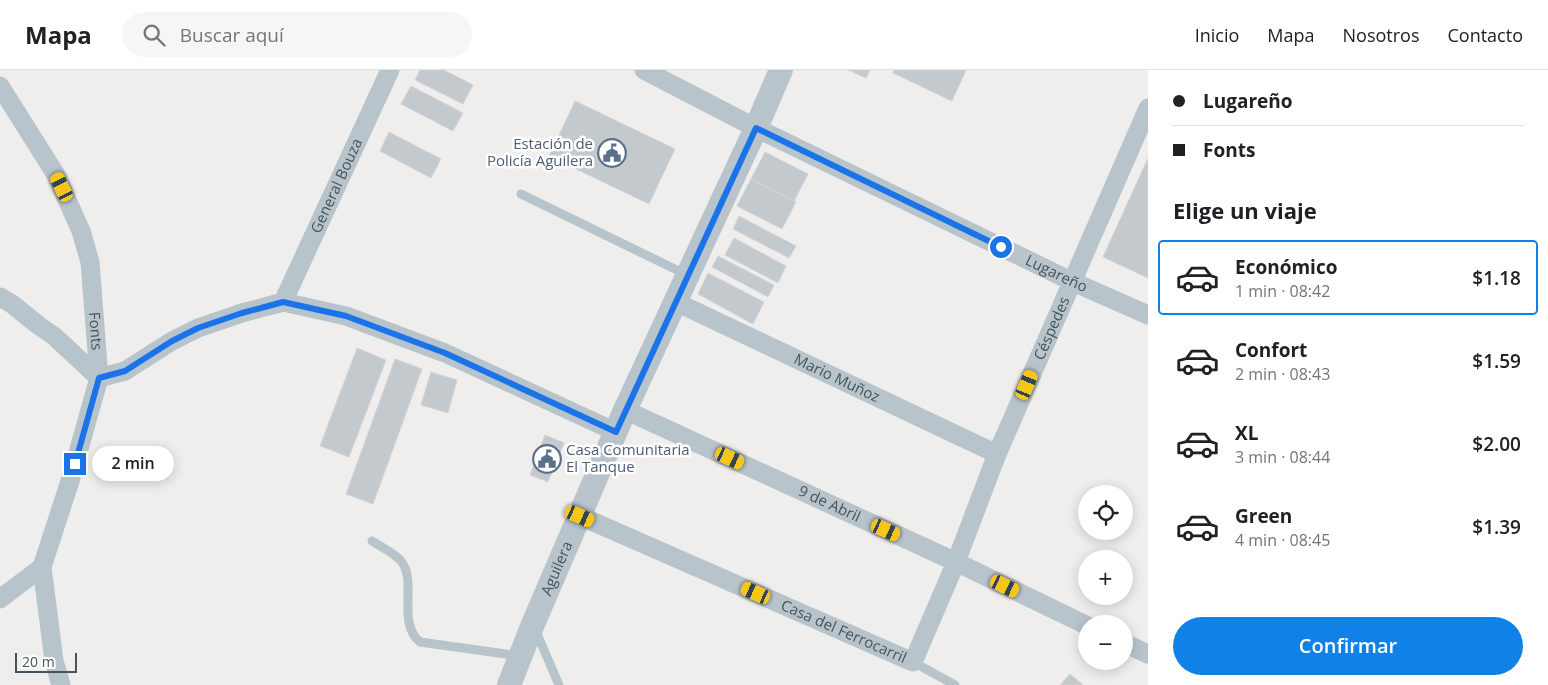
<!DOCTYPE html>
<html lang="es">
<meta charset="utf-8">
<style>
:root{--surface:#fff;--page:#f6f6f6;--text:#202124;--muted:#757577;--line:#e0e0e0;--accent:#1082e7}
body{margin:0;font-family:"Open Sans",sans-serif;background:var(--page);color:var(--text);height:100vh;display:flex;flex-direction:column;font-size:19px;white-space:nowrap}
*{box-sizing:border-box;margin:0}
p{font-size:16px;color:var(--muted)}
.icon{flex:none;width:28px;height:28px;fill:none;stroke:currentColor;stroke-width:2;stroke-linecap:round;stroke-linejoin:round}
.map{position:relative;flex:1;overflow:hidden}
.drawer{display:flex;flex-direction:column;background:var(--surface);width:400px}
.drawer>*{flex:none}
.guide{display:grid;align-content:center;height:110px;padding:0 25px;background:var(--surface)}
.controls{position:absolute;left:1078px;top:415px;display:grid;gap:10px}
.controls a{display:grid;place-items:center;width:55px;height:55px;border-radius:50%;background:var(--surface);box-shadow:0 2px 12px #0003;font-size:25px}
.scale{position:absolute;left:15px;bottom:12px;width:62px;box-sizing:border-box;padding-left:5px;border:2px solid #45535c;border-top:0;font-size:14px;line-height:18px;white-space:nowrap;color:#45535c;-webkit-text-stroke:4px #fff;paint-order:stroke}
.end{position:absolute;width:22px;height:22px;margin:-11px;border:6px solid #1a73e8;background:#fff;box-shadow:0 0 0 2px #fff}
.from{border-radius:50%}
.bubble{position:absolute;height:35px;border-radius:18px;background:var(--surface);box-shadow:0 2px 12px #0003;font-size:16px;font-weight:600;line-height:35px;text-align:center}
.car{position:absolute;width:15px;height:30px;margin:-15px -8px;border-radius:6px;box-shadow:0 0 4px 1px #0007;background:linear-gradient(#f5c518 24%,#345 0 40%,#f5c518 0 76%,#345 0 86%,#f5c518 0)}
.guide b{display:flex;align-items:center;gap:18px;height:48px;font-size:19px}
.guide b+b{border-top:1px solid var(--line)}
.guide i{width:12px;height:12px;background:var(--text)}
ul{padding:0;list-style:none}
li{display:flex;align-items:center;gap:15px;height:75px;margin:0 10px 8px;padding:0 15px;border:2px solid transparent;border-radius:5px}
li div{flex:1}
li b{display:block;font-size:19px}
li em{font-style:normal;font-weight:600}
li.current{border-color:var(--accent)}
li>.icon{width:45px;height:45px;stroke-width:1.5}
h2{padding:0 25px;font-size:22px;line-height:60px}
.action{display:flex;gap:10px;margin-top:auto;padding:10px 25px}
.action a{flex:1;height:58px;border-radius:30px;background:var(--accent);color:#fff;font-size:20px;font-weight:600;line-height:58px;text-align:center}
header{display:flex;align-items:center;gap:30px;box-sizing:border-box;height:70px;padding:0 25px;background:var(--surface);border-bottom:1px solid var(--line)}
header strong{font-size:24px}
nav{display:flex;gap:28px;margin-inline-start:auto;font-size:18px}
.search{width:350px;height:45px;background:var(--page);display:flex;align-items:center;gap:12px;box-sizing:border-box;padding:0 18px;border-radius:28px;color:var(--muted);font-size:19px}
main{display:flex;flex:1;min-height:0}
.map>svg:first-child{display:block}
</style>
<header>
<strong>Mapa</strong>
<div class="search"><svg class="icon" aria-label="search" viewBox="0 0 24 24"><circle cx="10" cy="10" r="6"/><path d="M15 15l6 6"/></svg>Buscar aquí</div>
<nav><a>Inicio</a><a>Mapa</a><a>Nosotros</a><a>Contacto</a></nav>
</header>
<main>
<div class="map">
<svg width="1148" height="615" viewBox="0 0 1148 615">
<rect width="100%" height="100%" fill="#f0eded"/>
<!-- building -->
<path fill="#c4c9cd" stroke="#d1d4d9" d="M420,0h24l29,15 -10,19 -48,-24z
M848,0h22l-4,8z
M894,0h72l-14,31 -59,-28z
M411,16l52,27 -10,18 -52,-27z
M575,31l100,48 -26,55 -100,-48z
M389,62l52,27 -10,19 -51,-27z
M765,82l43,22 -14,27 -43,-22z
M1148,88v120l-45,-21z
M751,109l45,23 -14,27 -45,-23z
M739,146l57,30 -7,12 -56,-29z
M734,168l52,28 -8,17 -53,-28z
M718,186l56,29 -6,12 -56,-30z
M708,203l56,29 -11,22 -55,-30z
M357,278l29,12 -37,97 -29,-11z
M395,289l27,10 -49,135 -27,-10z
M431,302l26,8 -9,33 -27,-8z
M545,365l19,8 -16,39 -18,-7z
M1070,604l13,11h-23z"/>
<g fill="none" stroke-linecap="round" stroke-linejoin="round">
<!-- service -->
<path stroke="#b8c4cb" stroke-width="9" d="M521,124l166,81
M372,471c9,6 22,12 29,20 17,21 -5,61 19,81l100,14
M535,559l24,56
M913,592l42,23"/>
<!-- minor -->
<g stroke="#b8c4cb" stroke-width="19">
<path id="s1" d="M644,0l112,58 315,153 77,34"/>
<path id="s2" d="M0,16l56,89 25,56 9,31 9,116 -29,103 -28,86 -42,32"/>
<path d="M0,227l12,7 26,21 16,11 45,42 26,-7 47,-30 26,-13 44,-15 41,-11 63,14 99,37 171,79"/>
<path id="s3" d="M283,232l107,-232"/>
<path id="s4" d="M676,232l321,152"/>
<path id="s5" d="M625,340l331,152 130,63"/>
<path id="s6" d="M580,446l333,146 43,-100 41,-108 151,-346"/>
<path d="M42,497l12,94 7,24"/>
<path d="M1124,573l24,11"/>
</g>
<!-- tertiary -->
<path stroke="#b8c4cb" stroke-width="24" id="s7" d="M509,615l24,-61 92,-214 131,-282 25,-58"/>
</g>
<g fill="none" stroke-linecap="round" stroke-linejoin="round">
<!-- route -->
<path stroke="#1a73e8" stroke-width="6" d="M75,394l24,-86 26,-7 47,-30 26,-13 44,-15 41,-11 63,14 99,37 171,79 140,-304 245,119"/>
</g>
<!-- icons -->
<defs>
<symbol id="civic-ring" viewBox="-11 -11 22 22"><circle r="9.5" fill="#fff" stroke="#5c6f8a" stroke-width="1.5"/><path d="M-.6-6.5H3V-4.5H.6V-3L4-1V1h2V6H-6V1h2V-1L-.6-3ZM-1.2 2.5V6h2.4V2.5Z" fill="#5c6f8a"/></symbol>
</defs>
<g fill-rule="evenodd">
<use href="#civic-ring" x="596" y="67" width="32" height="32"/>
<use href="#civic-ring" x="531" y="373" width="32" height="32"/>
</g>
<g text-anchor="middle" stroke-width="5" stroke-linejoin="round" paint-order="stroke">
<!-- service labels -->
<g font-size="15" fill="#4e5e75" stroke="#fff" text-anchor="end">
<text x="593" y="79">Estación de<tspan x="593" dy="17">Policía Aguilera</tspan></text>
<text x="566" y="385" text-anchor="start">Casa Comunitaria<tspan x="566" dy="17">El Tanque</tspan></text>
</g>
<!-- street labels -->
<g font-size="15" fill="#45535c" stroke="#fff">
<text dy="5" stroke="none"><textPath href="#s3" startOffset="128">General Bouza</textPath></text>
<text dy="5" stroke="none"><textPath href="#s1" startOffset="460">Lugareño</textPath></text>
<text dy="5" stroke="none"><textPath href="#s6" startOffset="725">Céspedes</textPath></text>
<text dy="5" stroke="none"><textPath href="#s2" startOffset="268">Fonts</textPath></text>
<text dy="5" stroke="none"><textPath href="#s4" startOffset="178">Mario Muñoz</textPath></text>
<text dy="5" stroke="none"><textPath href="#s5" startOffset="225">9 de Abril</textPath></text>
<text dy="5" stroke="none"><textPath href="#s7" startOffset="126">Aguilera</textPath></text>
<text dy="5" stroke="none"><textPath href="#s6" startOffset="288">Casa del Ferrocarril</textPath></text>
</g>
</g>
</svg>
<div class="controls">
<a><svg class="icon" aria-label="locate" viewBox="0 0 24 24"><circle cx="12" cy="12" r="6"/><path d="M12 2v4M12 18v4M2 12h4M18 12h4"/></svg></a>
<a>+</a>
<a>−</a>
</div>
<div class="scale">20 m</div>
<i class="end from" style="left:1001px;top:177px"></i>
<i class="end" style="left:75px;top:394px"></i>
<div class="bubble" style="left:92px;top:376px;width:82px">2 min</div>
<i class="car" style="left:62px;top:117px;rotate:334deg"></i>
<i class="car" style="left:1027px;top:315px;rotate:23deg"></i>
<i class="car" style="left:730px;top:388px;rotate:115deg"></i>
<i class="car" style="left:580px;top:446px;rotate:114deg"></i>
<i class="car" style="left:886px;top:460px;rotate:115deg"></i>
<i class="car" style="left:1005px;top:516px;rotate:116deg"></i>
<i class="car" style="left:756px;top:523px;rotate:294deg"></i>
</div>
<section class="drawer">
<div class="guide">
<b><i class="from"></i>Lugareño</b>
<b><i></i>Fonts</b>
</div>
<h2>Elige un viaje</h2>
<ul>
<li class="current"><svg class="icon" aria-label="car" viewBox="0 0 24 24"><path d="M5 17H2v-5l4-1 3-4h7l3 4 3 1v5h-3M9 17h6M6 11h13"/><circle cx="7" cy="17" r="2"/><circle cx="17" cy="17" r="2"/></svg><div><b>Económico</b><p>1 min · 08:42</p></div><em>$1.18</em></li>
<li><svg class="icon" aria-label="car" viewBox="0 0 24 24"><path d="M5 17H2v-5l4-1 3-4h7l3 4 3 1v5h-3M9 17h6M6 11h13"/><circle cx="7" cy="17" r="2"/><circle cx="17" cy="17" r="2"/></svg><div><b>Confort</b><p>2 min · 08:43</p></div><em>$1.59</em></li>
<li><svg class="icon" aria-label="car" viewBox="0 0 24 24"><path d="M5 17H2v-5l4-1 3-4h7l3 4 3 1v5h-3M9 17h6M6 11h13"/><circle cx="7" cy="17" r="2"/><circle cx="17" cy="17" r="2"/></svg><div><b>XL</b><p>3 min · 08:44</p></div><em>$2.00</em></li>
<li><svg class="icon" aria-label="car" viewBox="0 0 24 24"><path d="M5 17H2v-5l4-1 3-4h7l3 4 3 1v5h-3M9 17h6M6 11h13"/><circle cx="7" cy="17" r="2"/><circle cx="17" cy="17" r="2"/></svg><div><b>Green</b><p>4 min · 08:45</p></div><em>$1.39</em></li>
</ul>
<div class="action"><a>Confirmar</a></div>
</section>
</main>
